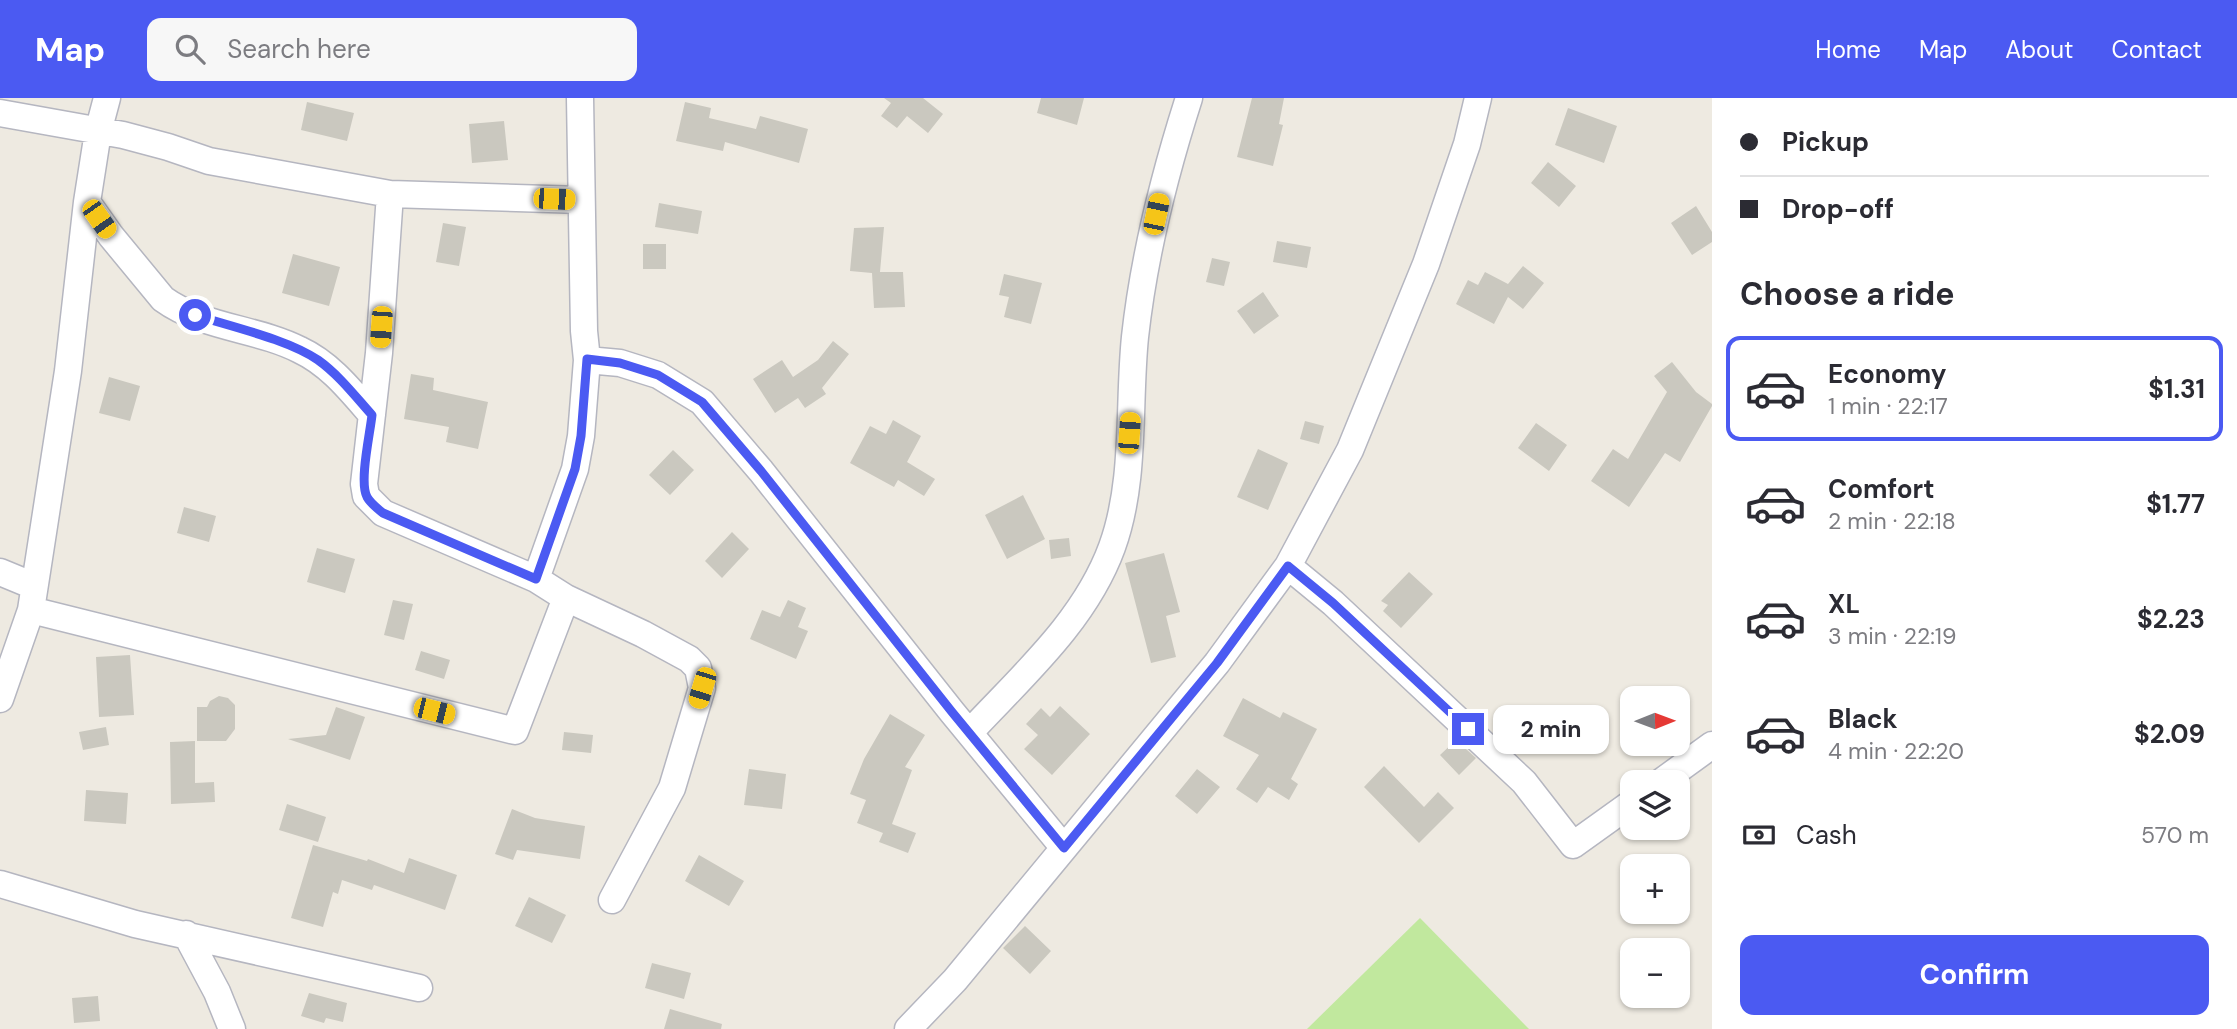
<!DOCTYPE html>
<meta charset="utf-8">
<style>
:root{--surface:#fff;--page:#f7f7f7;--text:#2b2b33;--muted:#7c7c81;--line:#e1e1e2;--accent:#4b5af2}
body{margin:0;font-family:"DM Sans",sans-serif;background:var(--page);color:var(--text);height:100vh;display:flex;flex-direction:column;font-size:26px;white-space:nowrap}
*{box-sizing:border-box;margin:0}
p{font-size:23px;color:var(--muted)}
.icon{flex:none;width:38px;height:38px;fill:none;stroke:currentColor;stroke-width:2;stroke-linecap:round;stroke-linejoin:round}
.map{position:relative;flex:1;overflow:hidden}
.details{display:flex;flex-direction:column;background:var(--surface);width:525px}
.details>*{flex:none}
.hud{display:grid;align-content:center;height:154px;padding:0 28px;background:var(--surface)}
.needle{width:46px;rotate:89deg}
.controls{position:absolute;left:1620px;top:588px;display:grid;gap:14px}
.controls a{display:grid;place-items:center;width:70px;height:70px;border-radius:14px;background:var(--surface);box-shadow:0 2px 5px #0004;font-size:35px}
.end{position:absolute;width:32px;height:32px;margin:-16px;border:9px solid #4b5af2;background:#fff;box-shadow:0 0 0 4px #fff}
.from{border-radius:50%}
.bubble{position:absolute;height:49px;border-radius:14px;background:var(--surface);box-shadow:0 2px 5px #0004;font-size:23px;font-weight:700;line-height:49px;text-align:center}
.car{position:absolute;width:21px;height:42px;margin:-21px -10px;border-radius:9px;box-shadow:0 0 5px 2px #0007;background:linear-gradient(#f5c518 24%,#345 0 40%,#f5c518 0 76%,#345 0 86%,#f5c518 0)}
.hud b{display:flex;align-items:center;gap:24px;height:66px;font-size:26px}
.hud b+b{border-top:2px solid var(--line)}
.hud i{width:18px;height:18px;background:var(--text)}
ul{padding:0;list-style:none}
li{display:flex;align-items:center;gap:21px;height:105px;margin:0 14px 10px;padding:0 14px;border:4px solid transparent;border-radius:14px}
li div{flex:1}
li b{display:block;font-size:26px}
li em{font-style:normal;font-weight:700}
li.current{border-color:var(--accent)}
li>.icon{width:63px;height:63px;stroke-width:1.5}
h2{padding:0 28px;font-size:32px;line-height:84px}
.pay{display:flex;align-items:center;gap:18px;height:77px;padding:0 28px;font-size:26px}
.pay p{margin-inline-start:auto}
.action{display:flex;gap:14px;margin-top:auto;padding:14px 28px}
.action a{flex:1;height:80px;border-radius:14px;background:var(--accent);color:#fff;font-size:28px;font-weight:700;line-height:80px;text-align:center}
header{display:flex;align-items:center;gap:42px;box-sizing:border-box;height:98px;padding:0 35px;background:var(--accent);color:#fff}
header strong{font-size:33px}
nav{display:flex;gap:38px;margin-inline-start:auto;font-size:24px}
.search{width:490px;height:63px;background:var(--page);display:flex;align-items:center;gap:18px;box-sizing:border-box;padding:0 24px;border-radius:14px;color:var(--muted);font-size:26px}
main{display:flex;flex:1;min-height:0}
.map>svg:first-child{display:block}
</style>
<header>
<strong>Map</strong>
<div class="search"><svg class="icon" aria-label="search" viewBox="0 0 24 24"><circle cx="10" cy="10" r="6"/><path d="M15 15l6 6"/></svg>Search here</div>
<nav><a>Home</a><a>Map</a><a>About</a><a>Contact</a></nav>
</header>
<main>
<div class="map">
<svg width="1712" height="931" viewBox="0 0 1712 931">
<rect width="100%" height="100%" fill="#eeeae1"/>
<!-- pitch -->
<path fill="#c1e89e" d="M1420,820l109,111h-222z"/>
<!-- building -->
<path fill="#cac8bf" d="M884,0h39l20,16 -15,19 -21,-17 -10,12 -16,-12 10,-13z
M1041,0h43l-7,27 -40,-12z
M1252,0h32l-5,26 4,1 -10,41 -36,-9z
M307,4l47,11 -7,28 -46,-11z
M685,4l26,6 -2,10 47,11 4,-13 48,13 -9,34 -74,-21 -2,9 -47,-10z
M1568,10l49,18 -13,37 -49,-18z
M504,23l4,39 -36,3 -3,-39z
M1548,64l28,24 -17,21 -28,-24z
M659,105l43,8 -4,23 -43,-7z
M1696,108l16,26v10l-20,13 -21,-32z
M443,125l23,4 -7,39 -23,-4z
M884,129l-4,45h23l2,35 -31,1 -2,-35 -22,-2 4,-43z
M1277,143l34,6 -4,21 -34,-6z
M643,146h23v25h-23z
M293,156l47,13 -11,39 -47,-13z
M1212,160l18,4 -6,24 -18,-4z
M1523,168l21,17 -21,26 -15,-12 -14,27 -38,-20 12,-24 10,5 7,-13 23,12z
M1004,176l38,9 -11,41 -27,-7 5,-20 -10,-2z
M1263,194l16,24 -25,18 -17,-23z
M833,243l16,13 -27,34 4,6 -21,14 -7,-10 -23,15 -22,-34 29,-19 11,17 25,-17z
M1672,264l24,30 16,12v2l-32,56 -15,-9 -36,54 -38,-26 22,-32 15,10 39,-67 -13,-16z
M411,276l23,4 -1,12 55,12 -10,47 -32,-7 3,-15 -45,-8z
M109,279l31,9 -10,35 -31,-8z
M893,322l28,16 -14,26 28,17 -11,17 -26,-16 -4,7 -44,-24 20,-37 16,8z
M1305,323l19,5 -5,18 -19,-5z
M1536,325l31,22 -18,26 -31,-23z
M1258,351l30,14 -20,47 -31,-13z
M673,352l21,20 -24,25 -21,-20z
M1023,397l22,44 -38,20 -22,-44z
M184,409l32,9 -7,26 -32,-9z
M732,434l17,17 -27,29 -17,-17z
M1069,440l2,18 -20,3 -2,-19z
M317,450l38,11 -10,34 -38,-11z
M1164,455l16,59 -14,4 10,41 -25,6 -26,-100z
M1409,474l24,22 -32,34 -18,-17 5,-6 -7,-4z
M393,502l20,4 -9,36 -20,-5z
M788,502l18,8 -8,19 10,4 -12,28 -46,-20 12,-29 18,7z
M421,553l29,9 -6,19 -29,-9z
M130,557l4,60 -35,2 -3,-60z
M219,598l9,2 7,7v24l-9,12h-29v-34h10l3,-6z
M1243,600l37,20 3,-6 34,17 -26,50 7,5 -9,16 -21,-13 -11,16 -21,-14 23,-34 -36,-19z
M1060,608l30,28 -38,41 -28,-26 14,-14 -12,-11 15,-16 9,9z
M336,609l29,10 -15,43 -62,-21 38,-4z
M890,616l35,21 -20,32 7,3 -20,54 24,9 -8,20 -29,-11 4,-9 -26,-10 9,-23 -16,-6 14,-35z
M106,629l3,18 -26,5 -4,-18z
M564,634l29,3 -2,18 -29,-3z
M1456,642l20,18 -17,17 -19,-20z
M195,643v42l19,-1 1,20 -44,2 -1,-62z
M1384,668l40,41 14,-15 16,16 -35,35 -55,-56z
M749,671l37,5 -4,35 -38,-4z
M1197,671l23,18 -23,27 -22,-18z
M86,692l42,3 -2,31 -42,-3z
M287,706l39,13 -8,25 -39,-12z
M512,711l23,9 50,8 -5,33 -63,-9 -4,10 -18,-6z
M313,747l54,16 1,-2 36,14 5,-15 48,17 -12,35 -71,-25 -2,5 -30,-10 -4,14 -5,-2 -10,35 -32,-9z
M699,757l45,26 -15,25 -44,-25z
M529,799l37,18 -14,28 -37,-17z
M1025,828l26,25 -21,23 -27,-26z
M652,865l39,10 -7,26 -39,-11z
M309,895l38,10 -4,19 -17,-4 -2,5 -23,-7z
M98,898l2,25 -26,2 -2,-25z
M670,911l52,15 -1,5h-57z"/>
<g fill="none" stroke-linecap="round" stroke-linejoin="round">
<defs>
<path id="minor" d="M580,0l4,233 3,29 33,3 38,12 44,27 59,69 191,241 112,136
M0,15l123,22 45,12 41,14 181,33 191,6
M390,96l-11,159 -15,131 2,12 17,17 153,66 30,19 77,36 46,25 9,9 4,20 -30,100 -60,112
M87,104l24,34 52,63c40,29 94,29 137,51 30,14 51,41 72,65
M1288,468l45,37 191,179 49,63 60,-43
M0,474l34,14
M536,481l39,-110 6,-33 6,-76
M31,512l484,121 51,-133
M0,601l31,-89 37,-239 19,-169 11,-70 9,-34
M970,634c52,-56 115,-111 142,-185 24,-66 16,-141 23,-210 9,-82 29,-161 54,-239
M1661,684l51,-37
M0,786l135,40 284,64
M186,836l31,58 15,37
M908,931l47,-49 262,-317 71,-97 62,-116 76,-186 41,-120 11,-46"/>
</defs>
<!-- minor casing -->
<use href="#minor" stroke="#b5b6c0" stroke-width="29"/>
<!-- minor -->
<use href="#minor" stroke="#fff" stroke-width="26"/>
</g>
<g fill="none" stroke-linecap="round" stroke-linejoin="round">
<!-- route -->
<path stroke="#4b5af2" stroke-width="9" d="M195,217c37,12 92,24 123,45 21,15 37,36 54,55 -2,19 -13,67 -5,82 4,7 10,11 16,16l153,66 39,-110 6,-33 6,-77 33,4 38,12 44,27 59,69 191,241 112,136 153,-185 71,-97 45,37 135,126"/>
</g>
</svg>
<div class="controls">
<a><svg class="needle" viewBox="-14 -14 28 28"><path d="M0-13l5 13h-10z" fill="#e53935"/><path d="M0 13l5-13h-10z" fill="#7c7c81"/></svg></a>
<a><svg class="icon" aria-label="layers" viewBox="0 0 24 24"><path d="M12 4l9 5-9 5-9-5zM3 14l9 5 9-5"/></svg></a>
<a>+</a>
<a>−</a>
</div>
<i class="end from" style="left:195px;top:217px"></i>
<i class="end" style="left:1468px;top:631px"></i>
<div class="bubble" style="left:1493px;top:607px;width:116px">2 min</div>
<i class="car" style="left:554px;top:101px;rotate:92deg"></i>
<i class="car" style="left:1156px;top:116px;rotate:12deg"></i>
<i class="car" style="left:99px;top:121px;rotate:145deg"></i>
<i class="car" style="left:381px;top:229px;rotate:184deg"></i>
<i class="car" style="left:1129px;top:335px;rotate:4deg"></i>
<i class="car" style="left:702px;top:590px;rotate:197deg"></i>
<i class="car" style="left:434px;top:613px;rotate:104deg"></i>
</div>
<section class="details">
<div class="hud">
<b><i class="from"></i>Pickup</b>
<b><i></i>Drop-off</b>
</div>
<h2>Choose a ride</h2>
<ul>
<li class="current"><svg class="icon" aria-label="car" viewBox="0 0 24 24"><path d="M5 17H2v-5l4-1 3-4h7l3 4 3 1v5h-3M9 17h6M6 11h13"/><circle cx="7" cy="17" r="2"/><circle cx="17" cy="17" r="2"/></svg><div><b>Economy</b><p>1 min · 22:17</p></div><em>$1.31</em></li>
<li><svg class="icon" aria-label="car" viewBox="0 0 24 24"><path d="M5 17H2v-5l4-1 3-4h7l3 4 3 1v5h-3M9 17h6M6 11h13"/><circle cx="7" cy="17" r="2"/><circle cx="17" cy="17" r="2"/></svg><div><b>Comfort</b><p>2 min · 22:18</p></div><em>$1.77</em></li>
<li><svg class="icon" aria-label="car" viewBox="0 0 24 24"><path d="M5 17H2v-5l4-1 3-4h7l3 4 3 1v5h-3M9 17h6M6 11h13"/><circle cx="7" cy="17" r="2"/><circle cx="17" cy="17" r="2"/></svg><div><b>XL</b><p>3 min · 22:19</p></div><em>$2.23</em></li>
<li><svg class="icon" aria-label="car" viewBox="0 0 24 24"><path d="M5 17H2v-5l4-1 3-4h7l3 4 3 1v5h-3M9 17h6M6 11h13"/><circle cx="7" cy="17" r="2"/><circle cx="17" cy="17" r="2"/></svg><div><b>Black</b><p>4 min · 22:20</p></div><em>$2.09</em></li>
</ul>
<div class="pay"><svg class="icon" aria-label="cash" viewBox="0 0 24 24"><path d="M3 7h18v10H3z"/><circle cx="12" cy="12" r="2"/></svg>Cash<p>570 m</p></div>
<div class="action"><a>Confirm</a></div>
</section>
</main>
